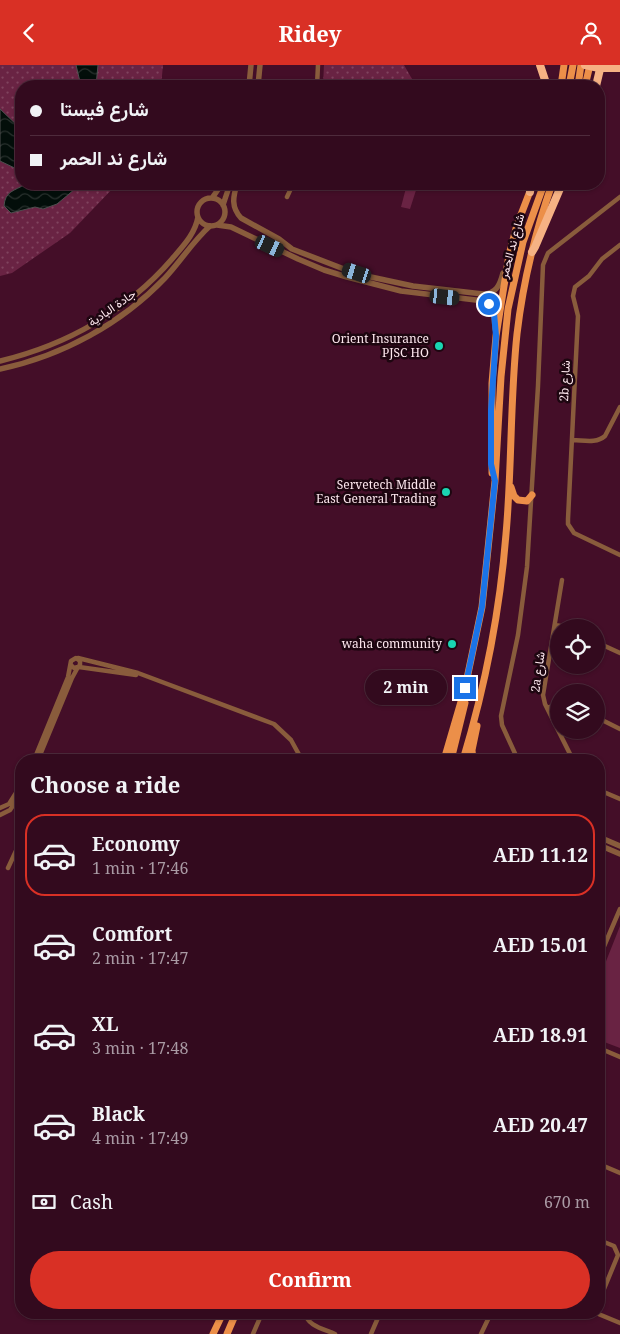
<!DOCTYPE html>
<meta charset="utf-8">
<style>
:root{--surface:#330a1e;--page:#3b1327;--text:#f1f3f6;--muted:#a99aa4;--line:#4e2b3c;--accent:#d93025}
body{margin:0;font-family:"Noto Serif",Vazirmatn,serif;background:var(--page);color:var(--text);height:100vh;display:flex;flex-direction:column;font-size:19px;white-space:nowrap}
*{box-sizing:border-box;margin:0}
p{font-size:16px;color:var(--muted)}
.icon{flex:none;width:28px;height:28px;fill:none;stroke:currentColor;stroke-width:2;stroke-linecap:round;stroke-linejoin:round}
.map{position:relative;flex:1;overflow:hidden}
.panel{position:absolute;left:15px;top:689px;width:590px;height:565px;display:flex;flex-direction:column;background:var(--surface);border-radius:20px;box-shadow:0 1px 4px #0004,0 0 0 1px var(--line)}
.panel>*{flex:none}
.guide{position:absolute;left:15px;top:15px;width:590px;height:110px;border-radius:20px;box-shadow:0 1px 4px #0004,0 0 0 1px var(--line);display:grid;align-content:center;height:110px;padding:0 15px;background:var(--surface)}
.tools{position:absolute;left:550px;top:554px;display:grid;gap:10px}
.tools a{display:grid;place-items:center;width:55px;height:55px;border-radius:50%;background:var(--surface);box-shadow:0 1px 4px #0004,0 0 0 1px var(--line);font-size:25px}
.end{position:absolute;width:22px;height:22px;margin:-11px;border:6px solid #1a73e8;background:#fff;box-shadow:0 0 0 2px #fff}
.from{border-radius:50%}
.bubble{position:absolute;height:35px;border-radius:18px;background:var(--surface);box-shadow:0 1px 4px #0004,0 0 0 1px var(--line);font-size:16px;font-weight:700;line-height:35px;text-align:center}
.car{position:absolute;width:15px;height:30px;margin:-15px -8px;border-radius:6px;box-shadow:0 0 4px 1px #0007;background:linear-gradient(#222 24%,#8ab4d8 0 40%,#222 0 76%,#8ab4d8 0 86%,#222 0)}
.guide b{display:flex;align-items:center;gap:18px;height:48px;font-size:19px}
.guide b+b{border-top:1px solid var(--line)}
.guide i{width:12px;height:12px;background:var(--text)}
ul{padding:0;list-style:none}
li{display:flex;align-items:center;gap:15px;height:82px;margin:0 10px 8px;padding:0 5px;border:2px solid transparent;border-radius:20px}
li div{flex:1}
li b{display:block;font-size:19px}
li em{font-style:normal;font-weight:700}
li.current{border-color:var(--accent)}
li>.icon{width:45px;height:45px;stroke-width:1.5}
h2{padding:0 15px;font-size:22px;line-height:60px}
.pay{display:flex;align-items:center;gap:12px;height:55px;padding:0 15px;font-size:19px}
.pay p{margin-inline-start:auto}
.primary-button{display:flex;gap:10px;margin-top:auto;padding:10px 15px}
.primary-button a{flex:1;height:58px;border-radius:30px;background:var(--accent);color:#fff;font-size:20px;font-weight:700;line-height:58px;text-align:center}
header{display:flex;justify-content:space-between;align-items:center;height:65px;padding:0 15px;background:var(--accent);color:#fff;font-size:22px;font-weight:700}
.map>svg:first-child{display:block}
</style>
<header><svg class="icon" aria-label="back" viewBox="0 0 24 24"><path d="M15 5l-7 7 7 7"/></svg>Ridey<svg class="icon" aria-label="person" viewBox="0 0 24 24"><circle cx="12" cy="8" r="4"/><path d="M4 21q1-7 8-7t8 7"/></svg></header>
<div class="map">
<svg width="620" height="1269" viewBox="0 0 620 1269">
<defs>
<pattern id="grass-dots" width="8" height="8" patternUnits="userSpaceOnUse" patternTransform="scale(1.25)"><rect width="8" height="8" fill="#692343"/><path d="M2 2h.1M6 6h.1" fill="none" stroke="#80435e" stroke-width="1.8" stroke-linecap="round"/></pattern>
<pattern id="water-waves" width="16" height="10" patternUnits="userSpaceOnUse" patternTransform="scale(1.25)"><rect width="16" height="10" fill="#030e0a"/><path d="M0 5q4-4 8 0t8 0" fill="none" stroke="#29312e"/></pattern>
</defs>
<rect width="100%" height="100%" fill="#440e28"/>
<!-- grass -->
<path fill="url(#grass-dots)" d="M0,0h163l-2,21h-140v98h96l-47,49 -58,40 -12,3z
M324,0h80l12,21h-93z"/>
<!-- park -->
<path fill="#692343" d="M407,119h11l-8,25 -9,-2z
M620,861v122l-21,-8v-61z"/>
<!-- water -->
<path fill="url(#water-waves)" stroke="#4e4f4f" d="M76,0h22l-2,21h-15z
M0,44l21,20v42l-21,-10z
M26,119h55l-24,20 -14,5 -8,-2 -24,6 -7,-7c1,-15 10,-15 22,-22z"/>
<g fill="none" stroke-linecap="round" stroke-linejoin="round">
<!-- minor -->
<path stroke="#895c3c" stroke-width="4.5" d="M317,21l1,-21
M287,132l6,-13
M620,180l-18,14 -13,17 -14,11 -2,9 5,20 -10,203v5l6,9 46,22
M572,375c11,0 24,4 33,-4l15,-29
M562,515l-19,115 2,9 28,56
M555,560l11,2
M596,577l24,11
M78,593l60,15 136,51 17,16 11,20
M79,602l57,8
M547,643l12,-4
M596,652l24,12
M34,695l34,-83 3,-16 5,-3 4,3v4l-2,2 -4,1 -3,-3
M38,695l34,-82 6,-11
M518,695l-16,-35 -1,-9 17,-81 9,-68 11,-181 5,-121 5,-12 72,-56
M599,725l21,9
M0,743l9,-4 12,-19
M0,750l10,-5 11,-16
M8,803l13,-28
M599,893l21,-49
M599,983l21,9
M599,1099l21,9
M599,1175l15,6 4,9 -19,46
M305,1248c2,13 19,16 30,21
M596,1248l24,10
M253,1269l9,-21
M371,1269l9,-21
M481,1269l10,-21"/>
<!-- tertiary -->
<path stroke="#895c3c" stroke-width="5.5" d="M249,21l2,-21
M258,21l2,-21
M237,119c-4,13 -6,23 4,34l38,21 13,10 65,25 56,12 70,8c13,0 17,-9 20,-21
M212,133l10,-14
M197 147a14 14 0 1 1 28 0a14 14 0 1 1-28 0Z
M223,140l7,-21
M217,160l14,2 67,32 26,11 23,7 54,14 83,10c11,6 10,17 11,28
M0,296c67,-16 127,-50 172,-102 11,-13 23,-25 26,-42
M0,304c62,-13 121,-45 165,-91 16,-17 28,-37 45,-52
M599,772l21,9
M599,780l21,9"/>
<!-- primary -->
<path stroke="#ec8f49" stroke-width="7" d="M561,21l3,-21
M569,21l4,-21
M578,21l3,-21
M585,21l5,-21
M492,408v-90l4,-47 13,-81 8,-30 15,-39
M511,422l3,9 4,4 9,1 5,-6
M444,695l21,-72 17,-81 13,-126 6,-104 7,-68 15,-67 21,-58
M451,695l14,-57
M463,695c22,-73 37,-150 43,-226 6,-66 4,-134 11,-200 6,-52 18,-101 35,-150
M473,695l-1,-10 5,-24
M213,1269l10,-21
M227,1269l9,-21"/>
<!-- motorway -->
<path stroke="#f6b284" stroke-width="8" d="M540,0l7,21
M596,21l5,-21
M530,127l1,-8
M532,187l3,-5 27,-63"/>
<!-- motorway-bridge -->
<path stroke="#f6b284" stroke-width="8" d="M585,0l14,3h21"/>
</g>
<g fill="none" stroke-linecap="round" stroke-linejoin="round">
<!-- route -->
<path stroke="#1a73e8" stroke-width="6" d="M465,623l17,-81 13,-126 -4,-17v-54l5,-74 -2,-23 -5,-9"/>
</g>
<!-- markers -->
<g fill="#19d5b2" stroke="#1d0610" stroke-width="2">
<circle cx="439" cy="281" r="5"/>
<circle cx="446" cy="427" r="5"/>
<circle cx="452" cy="579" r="5"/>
</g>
<g text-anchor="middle" stroke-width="5" stroke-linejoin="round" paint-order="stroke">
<!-- street labels -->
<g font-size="12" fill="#fee8ef" stroke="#1d0610">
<text transform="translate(512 181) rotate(-75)" y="4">شارع ند الحمر</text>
<text transform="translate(112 243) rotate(-35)" y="4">جادة البادية</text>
<text transform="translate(565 316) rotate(-87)" y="4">2b شارع</text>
<text transform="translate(538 607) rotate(-82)" y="4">2a شارع</text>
</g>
<!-- poi labels -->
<g font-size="12" fill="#fee8ef" stroke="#1d0610" text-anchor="end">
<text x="429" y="278">Orient Insurance<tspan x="429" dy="14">PJSC HO</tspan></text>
<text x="436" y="424">Servetech Middle<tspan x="436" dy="14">East General Trading</tspan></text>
<text x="442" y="583">waha community</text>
</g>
</g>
</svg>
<div class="tools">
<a><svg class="icon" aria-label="locate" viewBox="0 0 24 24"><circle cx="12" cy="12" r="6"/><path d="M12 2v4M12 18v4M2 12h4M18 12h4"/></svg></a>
<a><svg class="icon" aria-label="layers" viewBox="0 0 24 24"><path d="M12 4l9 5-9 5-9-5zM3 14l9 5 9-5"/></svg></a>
</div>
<i class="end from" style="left:489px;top:239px"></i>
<i class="end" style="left:465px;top:623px"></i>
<div class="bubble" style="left:365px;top:605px;width:82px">2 min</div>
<i class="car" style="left:270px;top:181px;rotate:115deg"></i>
<i class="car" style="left:357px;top:208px;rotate:288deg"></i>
<i class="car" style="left:445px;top:232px;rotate:96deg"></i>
<div class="guide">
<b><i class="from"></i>شارع فيستا</b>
<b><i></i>شارع ند الحمر</b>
</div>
<section class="panel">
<h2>Choose a ride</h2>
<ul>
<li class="current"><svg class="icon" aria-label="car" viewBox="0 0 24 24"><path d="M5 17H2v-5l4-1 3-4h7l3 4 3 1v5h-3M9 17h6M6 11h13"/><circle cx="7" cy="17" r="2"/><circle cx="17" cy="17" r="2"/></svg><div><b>Economy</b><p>1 min · 17:46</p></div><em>AED 11.12</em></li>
<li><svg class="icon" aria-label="car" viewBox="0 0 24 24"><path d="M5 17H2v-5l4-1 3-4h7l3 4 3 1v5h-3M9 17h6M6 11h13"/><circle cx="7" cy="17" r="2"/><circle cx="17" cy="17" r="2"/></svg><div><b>Comfort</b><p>2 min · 17:47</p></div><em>AED 15.01</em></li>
<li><svg class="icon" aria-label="car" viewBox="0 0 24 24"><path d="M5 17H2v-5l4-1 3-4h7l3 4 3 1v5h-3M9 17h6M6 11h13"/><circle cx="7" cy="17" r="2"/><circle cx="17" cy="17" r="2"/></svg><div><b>XL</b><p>3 min · 17:48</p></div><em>AED 18.91</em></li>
<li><svg class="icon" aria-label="car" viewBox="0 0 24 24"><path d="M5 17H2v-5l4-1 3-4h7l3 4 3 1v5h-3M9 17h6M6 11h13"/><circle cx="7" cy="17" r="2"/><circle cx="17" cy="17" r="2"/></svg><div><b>Black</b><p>4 min · 17:49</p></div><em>AED 20.47</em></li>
</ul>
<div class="pay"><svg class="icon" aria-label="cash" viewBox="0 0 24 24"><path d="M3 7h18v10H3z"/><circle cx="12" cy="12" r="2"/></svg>Cash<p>670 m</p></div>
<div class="primary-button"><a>Confirm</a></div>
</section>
</div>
